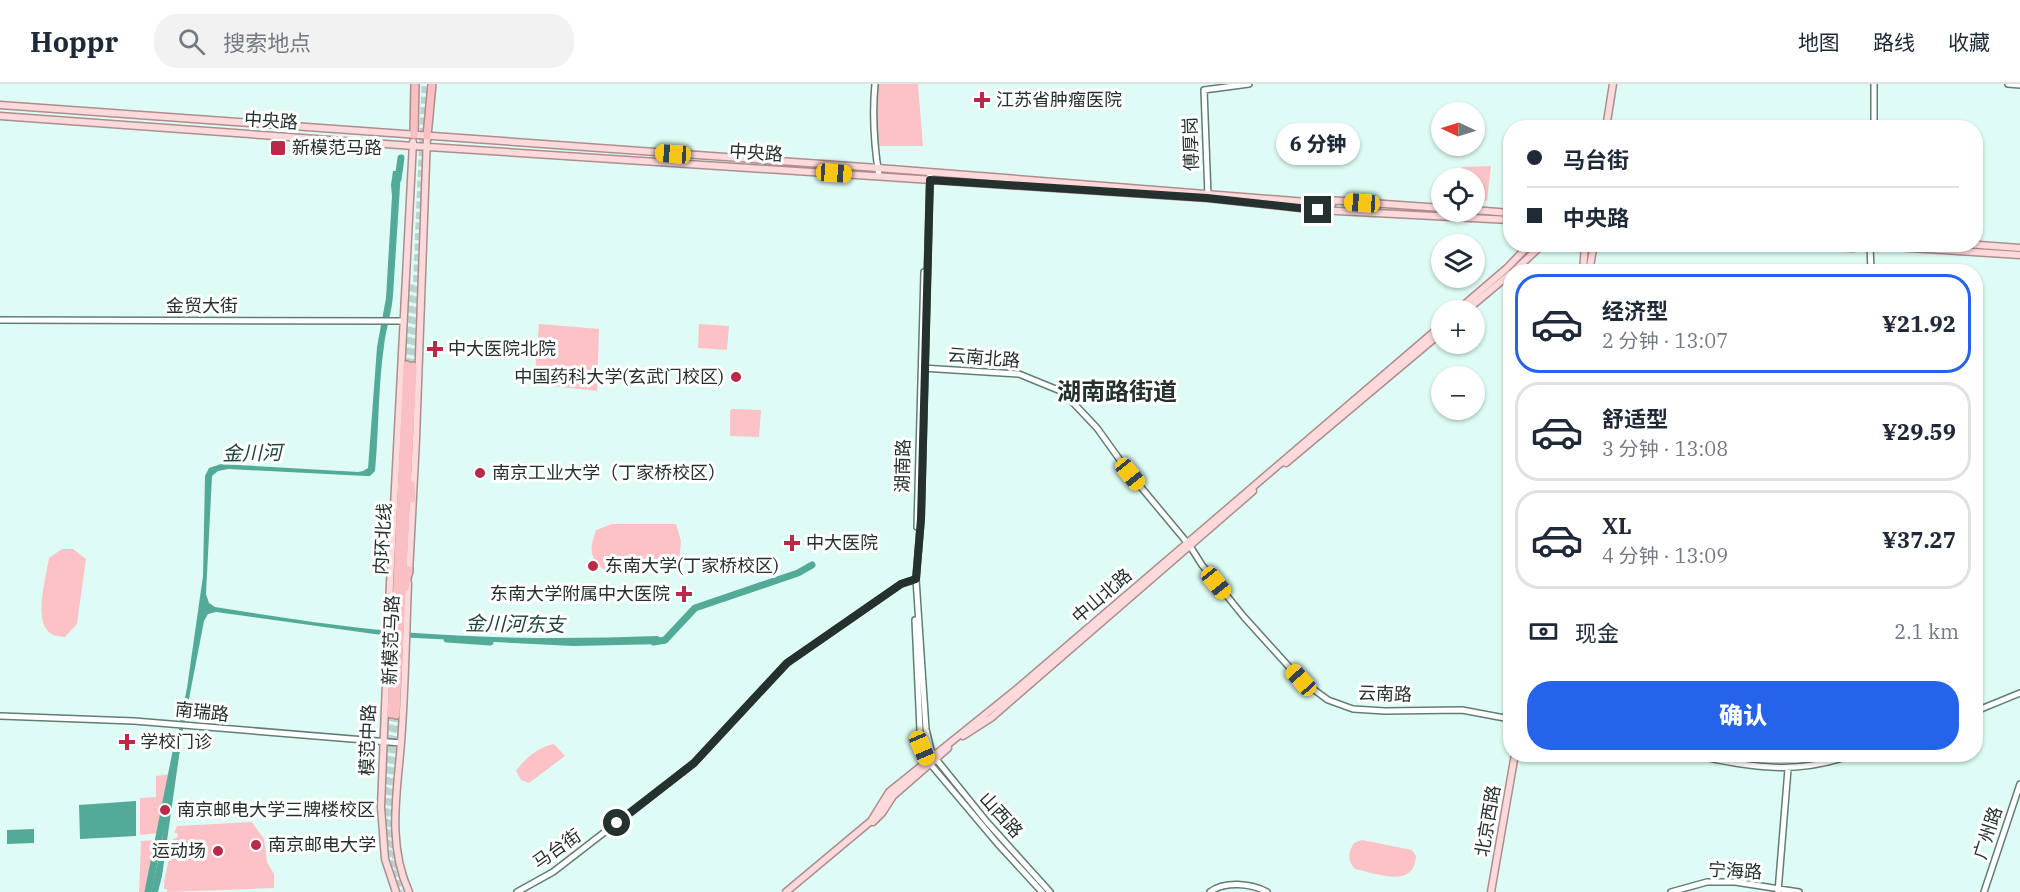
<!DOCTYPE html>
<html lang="zh">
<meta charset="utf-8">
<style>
:root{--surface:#fff;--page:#f2f2f3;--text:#1f2937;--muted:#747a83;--line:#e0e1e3;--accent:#2563eb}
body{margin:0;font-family:"IBM Plex Serif","Noto Sans SC",serif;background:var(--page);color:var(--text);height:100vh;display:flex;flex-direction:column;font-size:22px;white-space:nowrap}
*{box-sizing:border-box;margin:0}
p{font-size:20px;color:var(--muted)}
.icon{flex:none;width:33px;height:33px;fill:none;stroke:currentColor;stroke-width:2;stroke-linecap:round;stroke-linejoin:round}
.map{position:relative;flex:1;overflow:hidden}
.panel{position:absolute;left:1503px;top:180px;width:480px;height:498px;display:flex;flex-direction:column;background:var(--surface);border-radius:24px;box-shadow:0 2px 4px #0004}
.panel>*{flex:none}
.hud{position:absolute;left:1503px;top:36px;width:480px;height:132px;border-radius:24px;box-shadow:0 2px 4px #0004;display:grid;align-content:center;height:132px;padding:0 24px;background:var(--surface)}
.needle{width:39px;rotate:274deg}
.fabs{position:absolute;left:1431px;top:18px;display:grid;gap:12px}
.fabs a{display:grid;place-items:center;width:54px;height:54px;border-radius:50%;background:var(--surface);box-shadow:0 2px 4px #0004;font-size:30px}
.end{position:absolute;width:27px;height:27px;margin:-14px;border:8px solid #25312e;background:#fff;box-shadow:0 0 0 3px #fff}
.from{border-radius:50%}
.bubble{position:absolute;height:42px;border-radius:21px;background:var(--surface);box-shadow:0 2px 4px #0004;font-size:20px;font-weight:800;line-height:42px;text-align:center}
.car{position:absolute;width:18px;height:36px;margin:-18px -9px;border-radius:8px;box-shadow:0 0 4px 2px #0007;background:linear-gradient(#f5c518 24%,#345 0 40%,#f5c518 0 76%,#345 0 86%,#f5c518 0)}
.hud b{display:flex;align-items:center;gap:21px;height:57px;font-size:22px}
.hud b+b{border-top:2px solid var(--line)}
.hud i{width:15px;height:15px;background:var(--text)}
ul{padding:10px 0 0;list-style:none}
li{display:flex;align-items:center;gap:18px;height:99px;margin:0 12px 9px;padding:0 12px;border:3px solid var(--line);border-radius:24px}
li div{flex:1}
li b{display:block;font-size:22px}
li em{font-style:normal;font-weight:800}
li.selected{border-color:var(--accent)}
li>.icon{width:54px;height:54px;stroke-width:1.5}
.pay{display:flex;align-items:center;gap:15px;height:66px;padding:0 24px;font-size:22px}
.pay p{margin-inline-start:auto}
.button{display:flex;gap:12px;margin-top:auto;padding:12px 24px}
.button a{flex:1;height:69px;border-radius:24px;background:var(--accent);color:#fff;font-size:24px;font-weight:800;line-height:69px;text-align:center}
header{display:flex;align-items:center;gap:36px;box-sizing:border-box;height:84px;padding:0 30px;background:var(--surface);border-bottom:2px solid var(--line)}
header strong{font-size:28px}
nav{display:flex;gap:33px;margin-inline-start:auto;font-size:21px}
.search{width:420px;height:54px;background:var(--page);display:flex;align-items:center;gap:15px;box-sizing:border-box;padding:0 21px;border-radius:24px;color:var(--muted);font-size:22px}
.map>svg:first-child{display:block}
</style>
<header>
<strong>Hoppr</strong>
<div class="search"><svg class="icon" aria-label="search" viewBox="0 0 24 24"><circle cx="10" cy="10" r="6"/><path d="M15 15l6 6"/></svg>搜索地点</div>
<nav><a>地图</a><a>路线</a><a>收藏</a></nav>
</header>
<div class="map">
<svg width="2020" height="808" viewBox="0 0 2020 808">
<rect width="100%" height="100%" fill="#defcf5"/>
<!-- green -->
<path fill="#fdc2c6" d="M876,0h42l5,62h-45l-4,-35z
M1491,82l-4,35 -12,-2 -1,-21h-10l-2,-11z
M539,240l60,5 -2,62 -63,-7z
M699,240l30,2 -2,24 -29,-2z
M732,325l29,1 -2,27 -29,-1v-25z
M612,440h64l5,17 -2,23 -16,4 -57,4c-17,-16 -17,-20 -10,-42z
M62,465h11l13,10 -9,65 -12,13c-7,-1 -14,-1 -18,-7 -12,-14 -1,-54 2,-72z
M554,660l11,12 -36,27 -8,-3 -5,-9c8,-12 24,-25 38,-27z
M170,690l-10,59 -20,2v-37l16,-1v-21z
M252,738l12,17 3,23 7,12v14l-107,4v-3h-3v-7l9,-43 5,-2 -1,-4h-3l3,-7z
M160,756l-13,52h-8l2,-51z
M1362,756l50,10 4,6c-2,34 -40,17 -61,13 -8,-9 -7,-16 -1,-26z"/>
<!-- water -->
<path fill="#53aa98" d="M393,87h8l-8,124c-1,17 -7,33 -9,51 -6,41 -5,83 -9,125l-5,5h-4l-138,-7 -10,2 -6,5 -6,118 3,9 6,4c67,11 134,21 200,26 81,6 162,6 243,3l7,8 -92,2 -177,-9 -180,-25 -8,2 -4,7 -22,114 -20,141 -4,16h-7l10,-45 20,-130 6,-29 16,-112 2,-100 4,-8 12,-4 137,8 5,-1 5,-3 9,-121 9,-49 6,-102 -1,-11z
M136,717v35l-56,3 -1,-34z
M34,745v14l-27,1v-14z"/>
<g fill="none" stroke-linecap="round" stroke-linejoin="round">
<!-- river -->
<path stroke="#53aa98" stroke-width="7" d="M398,95l3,-21
M447,555l43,3
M654,558l11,-2 30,-32 103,-35 14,-8
M148,808l31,-155"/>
<!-- primary-tunnel -->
<path stroke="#b9d3cd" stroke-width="6" stroke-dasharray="6 3" stroke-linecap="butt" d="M1332,123l50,3
M1376,123l66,4
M1448,128l50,3"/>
<!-- highway-tunnel -->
<path stroke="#b9d3cd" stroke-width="7" stroke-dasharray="7 3.5" stroke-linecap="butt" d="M407,281l4,-84
M413,282l12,-282
M391,630c-3,47 -10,96 -2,142 2,12 7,24 11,36
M396,631c-3,52 -12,106 3,157"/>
<defs>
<path id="secondary" d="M875,0c-3,32 -1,61 4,92
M2008,0l12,1
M1874,44v-44
M930,88l-9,346 -5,61 10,150 5,21 5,9 51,63 63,70
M1208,112l-4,-106 45,-6
M1870,160l1,28
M0,236l404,1
M922,284l97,6 44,18 34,36 33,46 60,72 12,19 42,52 57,63 27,20 25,9 32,2 77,-1 48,9
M917,443l7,-255
M915,536l5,110 2,19 5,11 70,83 45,49
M1976,627l44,-18
M0,632l134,5 267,22
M1688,670c60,12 106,23 166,0
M517,808l36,-20 141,-109 93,-100 114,-79 15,-5
M1210,808c14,-11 41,-9 57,0
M1671,808l36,-10h28l64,10
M1778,808l10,-123
M1984,808l36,-108"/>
<path id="primary" d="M0,21l878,63 454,36
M0,32l413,30 794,52 111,12 192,10
M1606,44l7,-44
M1328,116l114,8
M1474,126l36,3
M1791,160l62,4
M1848,160l172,11
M1966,160l54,4
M1513,188l30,-28
M1583,188l2,-28
M1589,188l5,-28
M1458,226l49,-42 23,-24
M1467,226l43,-36
M1286,379l156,-131
M409,489l7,-134 11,-303
M408,499c-2,53 -3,107 -7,160 -4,50 -14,101 8,149
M963,652l28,-18 262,-227
M873,738l9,-9 11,-17 55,-48
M396,808l-11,-33 -4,-52 9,-224 23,-441
M786,808l85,-71 18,-29 129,-104 424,-363
M1491,808l24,-138"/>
<path id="highway" d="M414,51l1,-51
M427,52l5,-52
M411,400l1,15
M405,504l4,-18
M391,630l16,-349
M396,631l17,-349"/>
</defs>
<!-- secondary casing -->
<use href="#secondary" stroke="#627d76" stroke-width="8"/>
<!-- primary casing -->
<use href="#primary" stroke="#af8d8e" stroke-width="9"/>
<!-- highway casing -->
<use href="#highway" stroke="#af8d8e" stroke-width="10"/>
<!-- secondary -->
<use href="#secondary" stroke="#fff" stroke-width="5"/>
<!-- primary -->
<use href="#primary" stroke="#fcd9da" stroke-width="6"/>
<!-- highway -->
<use href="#highway" stroke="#fabfc2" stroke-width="7"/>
</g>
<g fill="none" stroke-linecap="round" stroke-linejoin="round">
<!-- route -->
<path stroke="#25312e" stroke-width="8" d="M617,739l77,-60 93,-100 114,-79 15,-5 5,-60 9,-339 277,18 111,12"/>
</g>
<!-- markers -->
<g fill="#ba2948" stroke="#fff" stroke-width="2">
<path d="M979 7h6v6h6v6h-6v6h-6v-6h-6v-6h6z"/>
<rect x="270" y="56" width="16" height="16" rx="3"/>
<path d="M432 256h6v6h6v6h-6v6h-6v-6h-6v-6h6z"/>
<circle cx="736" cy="293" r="6"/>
<circle cx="480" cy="389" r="6"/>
<path d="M789 450h6v6h6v6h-6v6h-6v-6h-6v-6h6z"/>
<circle cx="593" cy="482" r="6"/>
<path d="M681 501h6v6h6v6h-6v6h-6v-6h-6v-6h6z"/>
<path d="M124 649h6v6h6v6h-6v6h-6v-6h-6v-6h6z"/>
<circle cx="165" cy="726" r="6"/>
<circle cx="256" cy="761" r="6"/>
<circle cx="218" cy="767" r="6"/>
</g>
<g text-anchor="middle" stroke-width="6" stroke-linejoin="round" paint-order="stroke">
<!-- poi labels -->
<g font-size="18" fill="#25312e" stroke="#fff" text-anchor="start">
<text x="996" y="22">江苏省肿瘤医院</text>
<text x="292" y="70">新模范马路</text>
<text x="448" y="271">中大医院北院</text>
<text x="724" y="299" text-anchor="end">中国药科大学(玄武门校区)</text>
<text x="492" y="395">南京工业大学（丁家桥校区）</text>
<text x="806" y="465">中大医院</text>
<text x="605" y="488">东南大学(丁家桥校区)</text>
<text x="670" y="516" text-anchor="end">东南大学附属中大医院</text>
<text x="140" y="664">学校门诊</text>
<text x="177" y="732">南京邮电大学三牌楼校区</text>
<text x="268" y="767">南京邮电大学</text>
<text x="206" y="773" text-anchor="end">运动场</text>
</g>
<!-- street labels -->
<g font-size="18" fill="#25312e" stroke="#fff">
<text transform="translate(271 37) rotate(4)" y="6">中央路</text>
<text transform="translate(1191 60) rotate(-92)" y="6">傅厚岗</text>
<text transform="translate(756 69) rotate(4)" y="6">中央路</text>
<text x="202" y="228">金贸大街</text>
<text transform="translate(984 274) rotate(5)" y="6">云南北路</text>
<text transform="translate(903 382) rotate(-89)" y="6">湖南路</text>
<text transform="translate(383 455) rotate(-87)" y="6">内环北线</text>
<text transform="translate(1102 512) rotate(-41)" y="6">中山北路</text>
<text transform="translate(391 556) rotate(-88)" y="6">新模范马路</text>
<text transform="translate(1385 610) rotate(2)" y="6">云南路</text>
<text transform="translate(202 628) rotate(6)" y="6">南瑞路</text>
<text transform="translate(368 656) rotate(-88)" y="6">模范中路</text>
<text transform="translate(1001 731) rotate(48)" y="6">山西路</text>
<text transform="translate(1488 737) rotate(-80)" y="6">北京西路</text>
<text transform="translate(1988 749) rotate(-72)" y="6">广州路</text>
<text transform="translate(557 765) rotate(-35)" y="6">马台街</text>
<text transform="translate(1735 787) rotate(3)" y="6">宁海路</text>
</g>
<!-- water labels -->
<g font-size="20" font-style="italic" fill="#1e463e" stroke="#fff">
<text transform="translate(252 369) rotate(-1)" y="7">金川河</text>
<text transform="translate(515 540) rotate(1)" y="7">金川河东支</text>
</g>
<!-- district labels -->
<g font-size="24" font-weight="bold" fill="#25312e" stroke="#fff">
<text x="1117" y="316">湖南路街道</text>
</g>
</g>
</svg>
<div class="fabs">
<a><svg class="needle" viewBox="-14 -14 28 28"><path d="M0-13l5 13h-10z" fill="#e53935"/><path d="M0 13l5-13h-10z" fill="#747a83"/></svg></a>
<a><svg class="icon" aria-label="locate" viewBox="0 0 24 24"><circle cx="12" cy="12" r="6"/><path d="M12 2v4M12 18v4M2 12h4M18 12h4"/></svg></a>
<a><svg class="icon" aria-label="layers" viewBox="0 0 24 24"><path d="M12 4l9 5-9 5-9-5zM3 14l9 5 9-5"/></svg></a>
<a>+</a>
<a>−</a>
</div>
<i class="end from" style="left:617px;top:739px"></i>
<i class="end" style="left:1318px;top:126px"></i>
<div class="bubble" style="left:1276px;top:39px;width:84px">6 分钟</div>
<i class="car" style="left:673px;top:70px;rotate:274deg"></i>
<i class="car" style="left:834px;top:89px;rotate:94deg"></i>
<i class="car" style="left:1362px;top:119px;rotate:274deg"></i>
<i class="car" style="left:1130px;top:390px;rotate:141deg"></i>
<i class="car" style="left:1216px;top:499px;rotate:141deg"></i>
<i class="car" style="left:1301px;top:596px;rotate:318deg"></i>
<i class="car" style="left:922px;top:664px;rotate:157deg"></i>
<div class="hud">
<b><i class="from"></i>马台街</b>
<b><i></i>中央路</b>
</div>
<section class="panel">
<ul>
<li class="selected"><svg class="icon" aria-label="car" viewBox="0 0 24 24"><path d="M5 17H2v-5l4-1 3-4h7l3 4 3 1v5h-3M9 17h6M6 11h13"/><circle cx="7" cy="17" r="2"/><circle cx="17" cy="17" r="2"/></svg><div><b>经济型</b><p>2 分钟 · 13:07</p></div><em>¥21.92</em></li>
<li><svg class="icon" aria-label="car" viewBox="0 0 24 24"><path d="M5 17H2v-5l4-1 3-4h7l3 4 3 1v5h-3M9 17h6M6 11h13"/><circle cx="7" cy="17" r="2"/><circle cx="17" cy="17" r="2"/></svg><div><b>舒适型</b><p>3 分钟 · 13:08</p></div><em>¥29.59</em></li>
<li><svg class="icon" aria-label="car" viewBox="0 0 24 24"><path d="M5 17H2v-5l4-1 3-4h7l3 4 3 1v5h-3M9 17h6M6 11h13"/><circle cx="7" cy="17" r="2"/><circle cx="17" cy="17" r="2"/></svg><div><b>XL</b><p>4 分钟 · 13:09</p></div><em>¥37.27</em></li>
</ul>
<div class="pay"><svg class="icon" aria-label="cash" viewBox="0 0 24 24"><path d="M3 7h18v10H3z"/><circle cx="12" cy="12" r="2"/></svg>现金<p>2.1 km</p></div>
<div class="button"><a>确认</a></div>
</section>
</div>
